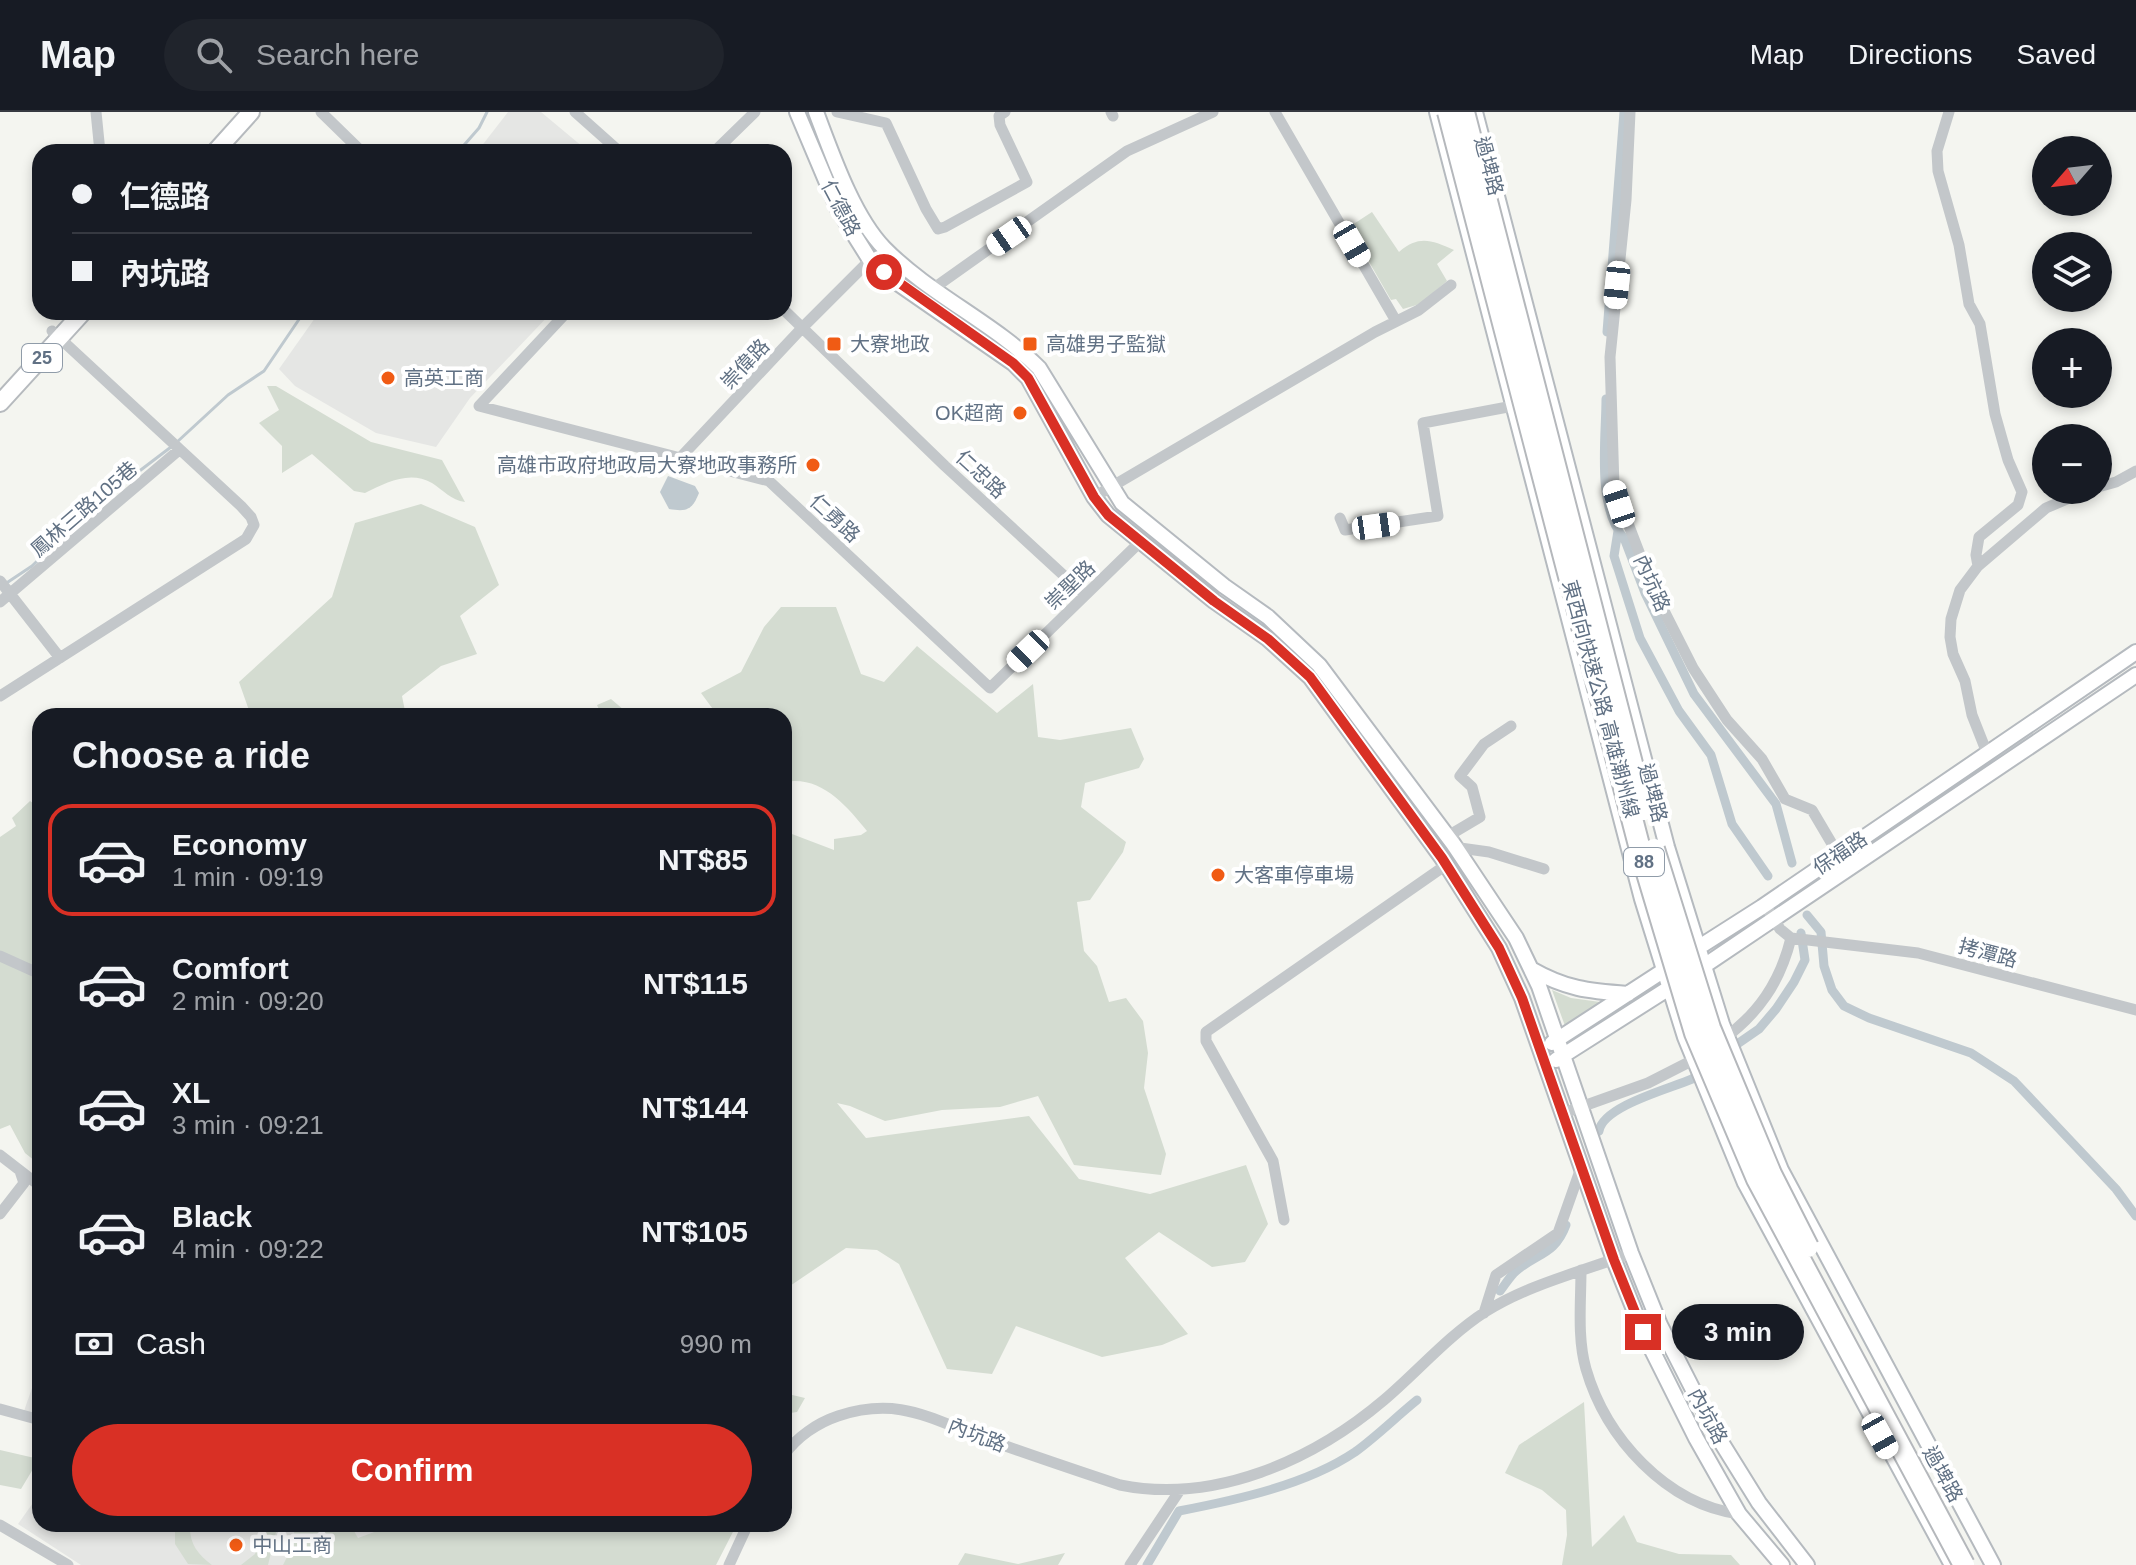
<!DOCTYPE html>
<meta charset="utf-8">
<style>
:root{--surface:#171b24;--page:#20242c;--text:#f1f3f6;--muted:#9ea1a6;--line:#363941;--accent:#d93025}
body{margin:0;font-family:Helvetica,"Noto Sans TC",sans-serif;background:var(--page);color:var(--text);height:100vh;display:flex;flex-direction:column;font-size:30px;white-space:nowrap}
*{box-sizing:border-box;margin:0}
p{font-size:26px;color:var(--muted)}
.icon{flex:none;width:44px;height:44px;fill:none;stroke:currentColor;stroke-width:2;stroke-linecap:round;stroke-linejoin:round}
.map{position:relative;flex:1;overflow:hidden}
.side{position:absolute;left:32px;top:596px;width:760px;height:824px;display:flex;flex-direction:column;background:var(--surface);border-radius:24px;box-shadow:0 4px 12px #0003}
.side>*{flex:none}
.hud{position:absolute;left:32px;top:32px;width:760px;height:176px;border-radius:24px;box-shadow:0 4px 12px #0003;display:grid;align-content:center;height:176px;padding:0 40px;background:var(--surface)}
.needle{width:52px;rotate:242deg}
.buttons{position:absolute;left:2032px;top:24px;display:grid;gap:16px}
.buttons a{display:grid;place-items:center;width:80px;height:80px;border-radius:50%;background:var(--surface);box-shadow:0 4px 12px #0003;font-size:40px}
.end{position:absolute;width:36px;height:36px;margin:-18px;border:10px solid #d93025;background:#fff;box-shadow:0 0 0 4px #fff}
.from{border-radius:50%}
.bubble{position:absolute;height:56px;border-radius:28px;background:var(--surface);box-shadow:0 4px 12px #0003;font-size:26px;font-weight:600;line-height:56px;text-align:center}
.car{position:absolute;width:24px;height:48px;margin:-24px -12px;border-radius:10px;box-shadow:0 0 6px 2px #0007;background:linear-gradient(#fff 24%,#345 0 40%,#fff 0 76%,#345 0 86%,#fff 0)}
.hud b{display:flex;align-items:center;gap:28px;height:76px;font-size:30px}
.hud b+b{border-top:2px solid var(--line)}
.hud i{width:20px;height:20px;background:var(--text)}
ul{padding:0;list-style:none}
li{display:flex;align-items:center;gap:24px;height:112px;margin:0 16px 12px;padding:0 24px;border:4px solid transparent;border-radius:24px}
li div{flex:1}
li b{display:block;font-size:30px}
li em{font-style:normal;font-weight:600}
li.active{border-color:var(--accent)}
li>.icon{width:72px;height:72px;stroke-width:1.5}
h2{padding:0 40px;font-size:36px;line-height:96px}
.pay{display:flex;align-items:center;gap:20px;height:88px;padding:0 40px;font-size:30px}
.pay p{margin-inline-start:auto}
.action{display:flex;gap:16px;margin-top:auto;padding:16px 40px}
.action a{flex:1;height:92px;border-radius:48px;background:var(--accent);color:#fff;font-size:32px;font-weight:600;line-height:92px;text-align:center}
header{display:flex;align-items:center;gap:48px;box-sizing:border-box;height:112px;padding:0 40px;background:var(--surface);border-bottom:2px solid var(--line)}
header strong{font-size:38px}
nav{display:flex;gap:44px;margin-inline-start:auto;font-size:28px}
.search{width:560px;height:72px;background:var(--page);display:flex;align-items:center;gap:20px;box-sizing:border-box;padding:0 28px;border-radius:44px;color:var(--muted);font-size:30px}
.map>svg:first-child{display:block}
</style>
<header>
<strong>Map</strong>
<div class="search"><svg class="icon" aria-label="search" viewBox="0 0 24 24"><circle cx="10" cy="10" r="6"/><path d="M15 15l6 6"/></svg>Search here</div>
<nav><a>Map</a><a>Directions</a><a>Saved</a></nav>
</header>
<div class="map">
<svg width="2136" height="1453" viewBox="0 0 2136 1453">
<rect width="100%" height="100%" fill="#f4f5f0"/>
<!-- built -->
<path fill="#e5e6e4" d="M508,0h33l48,40h-112z
M322,200h230l-82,86 -34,49 -60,-14 -81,-47 -16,-17 36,-51z
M40,1253v51l-16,-5z
M40,1381v31h378l9,41h-346l-63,-41z"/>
<!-- green -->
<path fill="#d4dcd1" d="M1372,100l27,40c20,-17 32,-12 55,-2l-17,14 10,17 -27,23 -17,5 -7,-10 -5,1 -42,-73z
M267,274h9l95,56 71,18 23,42c-14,-2 -22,-12 -33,-19 -23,-13 -46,0 -67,10l-11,-2 -42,-37 -30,19v-27l-23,-23 20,-13z
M421,392l54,23 24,58 -39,31 17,38 -36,12 -39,30 4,20h-155l-12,-34 93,-85 23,-74z
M781,495h55l25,67 23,8 33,-36 80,67 36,-29 5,53 22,3 71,-12 13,31 -5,9 -54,15 -4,24 45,35 -3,10 -33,48 -13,2 7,49 13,15 12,36 17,-4 17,23 5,32 -4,35 22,66 -5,21 -87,-10 -36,-69 -38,11 -58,3 -57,11 -35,-15 -13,-3 29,35 163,-22 50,63 71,15 96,-29 22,59 -23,38 -33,5 -53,-35 -34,26 63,76 -26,11 -60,12 -86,-31 -24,48 -45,-5 -48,-105 -22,-14 -31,-2 -62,42v-459l50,19v-11l27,-4 6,-4c-21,-26 -46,-56 -83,-49v-66h-66l-17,-23 40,-21 23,-45z
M611,587l20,17h-29l-5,-11z
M30,689l10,7v357l-15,-12 -15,-28 -10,4v-292l16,-11 -4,-8z
M1552,878l19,8 29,4 -35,24z
M784,1281l21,5 -8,14 -13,2z
M1584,1290l8,145 32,-32 13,27 42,12 52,1 9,10h-178l5,-30 -1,-25 -24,-20 -37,-17 14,-28z
M0,1338l39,9 -18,30 -21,-4z
M175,1412h15c-1,19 7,30 22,41l-24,-1 -13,-20z
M265,1412h13l-10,41h-27l14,-11z
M296,1412h54l8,14 30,-11v-3h349l-21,41h-433l7,-14z
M965,1441l53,11 47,-11 -7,12h-100z"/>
<!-- water -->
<path fill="#bfc9cf" d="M668,364l27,10 4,7c-7,17 -12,19 -30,16l-9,-17z"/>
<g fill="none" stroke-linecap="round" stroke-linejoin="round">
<!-- stream -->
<path stroke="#bfc9cf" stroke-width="3" d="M458,40l21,-24 8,-16
M177,330l51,-47 36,-24 40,-59
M5,472l27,-18 64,-62 75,-57"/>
<!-- canal -->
<path stroke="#bfc9cf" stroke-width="9" d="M1607,220l17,-220
M1606,287c0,40 -10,108 18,139l21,55 49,101 82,110 16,59
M1618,419l-4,25 26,82 39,73 32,44 21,69 36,52
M1807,803l14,17 3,34 8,24 12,16 25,12 102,35 43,28 102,108 20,27
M1730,937l29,-20 17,-20 18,-27 11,-22 -4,-27
M1599,1019c4,-25 70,-42 93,-52l11,-9
M1500,1179c5,-6 10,-15 16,-20 21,-18 39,-16 50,-46
M1147,1453l32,-54c57,-11 127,-26 176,-59 22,-16 41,-35 62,-52"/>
<defs>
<path id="secondary" d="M797,0l41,97 32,51 29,24 114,79 15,15 66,119 14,18 106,86 54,38 42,38 132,181 57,90 23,50 92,262 29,72 53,106 43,76 43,51
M816,0c16,42 37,104 68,136 46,47 109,74 155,120l83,135 102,83 44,31 51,48 135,180 62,93 23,48 92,267 29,72 53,104 46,74 48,62
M1437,0l205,787 43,138 60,146 207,382
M1475,0l192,735 55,177 59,146 212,395
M1693,839l69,-44 374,-255
M1531,857c35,20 57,22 97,25
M1698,858l438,-295
M1552,931l117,-76
M1556,948l121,-77"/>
<path id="primary" d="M215,40l36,-40
M0,291l83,-91"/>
</defs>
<!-- secondary casing -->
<use href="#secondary" stroke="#b5babf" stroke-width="18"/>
<!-- primary casing -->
<use href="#primary" stroke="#b6babe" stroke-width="20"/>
<!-- street -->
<path stroke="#c3c7ca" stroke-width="11" d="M96,0l4,40
M321,0l41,40
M575,0l45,40
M837,0l49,11 40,86 12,20 7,-2 82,-45 -27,-57 -1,-9 6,-4
M1111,0l2,4
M1275,0l121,209
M1630,0l-4,88 -16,157 4,130 40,104 39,77 34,52 35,39 23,40 27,11 26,44
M1949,0l-12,39 1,20 21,74 10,59 11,20 15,90 13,46 14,32 -4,13 -39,32 -3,18 2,11
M714,40l41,-40
M934,176l193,-137 86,-39
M784,198l161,156 140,129
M567,200l-88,94 290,75 221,207 151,-147
M680,346l122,-130 68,-68
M2098,375l18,-5 20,-11
M1094,385l281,-165 44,-22 32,-25
M1340,406l5,12 93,-14 -15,-93 90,-17
M0,469l60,77
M0,490l179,-152
M0,584l246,-157 8,-14 -3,-8 -10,-11 -189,-175
M1987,641l-15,-38 -7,-34 -12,-27 -3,-17 1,-18 9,-29 18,-24 68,-58 42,-18
M1454,733l-1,-12 27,-16 -8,-30 -12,-11 24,-32 27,-18
M1453,735l36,5 55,17
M1765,793l15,24 11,9 127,15 218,57
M0,844l40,18
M1721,929c37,-27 59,-58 70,-103
M1564,1001l84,-30 53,-27
M0,1043l40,31
M0,1102l24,-31 -4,-12
M1284,1108l-11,-59 -67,-120v-9l240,-167
M1581,1158c0,32 -4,68 5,99 20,69 80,135 153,145
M1484,1201l12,-38 62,-42 24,-68
M0,1297l40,11
M784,1343c13,-18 33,-32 54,-39 61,-20 92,3 148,23 44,16 89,31 134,46 94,19 192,-24 264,-85 33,-28 64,-64 101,-88 44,-28 97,-40 146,-59
M0,1413l68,40
M729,1453l19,-41
M1130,1453l50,-75"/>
<!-- secondary -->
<use href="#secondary" stroke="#fff" stroke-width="14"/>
<!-- primary -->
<use href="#primary" stroke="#fff" stroke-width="16"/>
<defs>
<path id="highway-bridge" d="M1448,0l193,741 54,180 62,146 207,386
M1464,0l180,698
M1654,737l56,179 61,146 37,73"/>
</defs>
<!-- highway-bridge casing -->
<use href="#highway-bridge" stroke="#b5b8bc" stroke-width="24" stroke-linecap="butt"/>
<!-- highway-bridge -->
<use href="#highway-bridge" stroke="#fff" stroke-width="20"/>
</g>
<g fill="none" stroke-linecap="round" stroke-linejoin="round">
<!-- route -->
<path stroke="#d93025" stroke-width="10" d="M884,160l129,91 15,15 66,119 14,18 106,86 54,38 42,38 132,181 57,90 23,50 92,262 29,72"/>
</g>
<!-- markers -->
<g fill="#f05b14" stroke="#fff" stroke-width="3">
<rect x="826" y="224" width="16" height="16" rx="4"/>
<rect x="1022" y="224" width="16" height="16" rx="4"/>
<circle cx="388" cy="266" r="8"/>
<circle cx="1020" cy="301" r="8"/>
<circle cx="813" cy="353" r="8"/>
<circle cx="1218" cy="763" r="8"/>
<circle cx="236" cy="1433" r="8"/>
</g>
<g text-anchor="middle" stroke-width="8" stroke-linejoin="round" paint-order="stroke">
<!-- shield labels -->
<g fill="#fff" stroke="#909ca9" stroke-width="2">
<rect x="22" y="232" width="40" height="28" rx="6"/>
<rect x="1624" y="736" width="40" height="28" rx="6"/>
</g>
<g font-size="18" font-weight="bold" fill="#617184">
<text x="42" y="252">25</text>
<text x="1644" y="756">88</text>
</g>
<!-- street labels -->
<g font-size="20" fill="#617184" stroke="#fff">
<text transform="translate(1489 54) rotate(75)" y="7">過埤路</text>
<text transform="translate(841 96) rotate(62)" y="7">仁德路</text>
<text transform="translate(745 252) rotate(-47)" y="7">崇偉路</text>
<text transform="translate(981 362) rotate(43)" y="7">仁忠路</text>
<text transform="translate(84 397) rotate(-41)" y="7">鳳林三路105巷</text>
<text transform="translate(835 406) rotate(43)" y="7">仁勇路</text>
<text transform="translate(1652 471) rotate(66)" y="7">內坑路</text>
<text transform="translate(1070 473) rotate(-44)" y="7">崇聖路</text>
<text transform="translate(1601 587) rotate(75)" y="7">東西向快速公路 高雄潮州線</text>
<text transform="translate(1653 681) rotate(75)" y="7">過埤路</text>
<text transform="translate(1840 741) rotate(-34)" y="7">保福路</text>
<text transform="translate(1988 841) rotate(15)" y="7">拷潭路</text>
<text transform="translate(1708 1304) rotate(62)" y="7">內坑路</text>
<text transform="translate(977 1323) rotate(21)" y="7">內坑路</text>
<text transform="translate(1943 1362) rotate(61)" y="7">過埤路</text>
</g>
<!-- poi labels -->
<g font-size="20" fill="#617184" stroke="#fff" text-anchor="start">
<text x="850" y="239">大寮地政</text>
<text x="1046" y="239">高雄男子監獄</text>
<text x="404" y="273">高英工商</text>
<text x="1004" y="308" text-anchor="end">OK超商</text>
<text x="797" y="360" text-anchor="end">高雄市政府地政局大寮地政事務所</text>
<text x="1234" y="770">大客車停車場</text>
<text x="252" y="1440">中山工商</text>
</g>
</g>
</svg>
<div class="buttons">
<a><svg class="needle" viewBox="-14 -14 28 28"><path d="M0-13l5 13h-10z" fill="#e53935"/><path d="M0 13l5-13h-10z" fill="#9ea1a6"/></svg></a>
<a><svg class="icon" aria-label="layers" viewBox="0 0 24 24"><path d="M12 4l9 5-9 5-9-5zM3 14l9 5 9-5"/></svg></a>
<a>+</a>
<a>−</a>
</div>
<i class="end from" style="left:884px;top:160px"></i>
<i class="end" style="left:1643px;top:1220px"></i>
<div class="bubble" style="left:1672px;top:1192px;width:132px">3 min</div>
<i class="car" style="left:1009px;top:124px;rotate:235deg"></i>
<i class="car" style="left:1352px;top:132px;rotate:150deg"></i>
<i class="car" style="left:1617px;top:173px;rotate:186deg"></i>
<i class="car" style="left:1619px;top:392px;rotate:342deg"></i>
<i class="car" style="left:1376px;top:414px;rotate:82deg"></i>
<i class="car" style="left:1028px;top:539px;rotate:226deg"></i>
<i class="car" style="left:1880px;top:1324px;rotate:151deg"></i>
<div class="hud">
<b><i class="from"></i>仁德路</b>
<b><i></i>內坑路</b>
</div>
<section class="side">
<h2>Choose a ride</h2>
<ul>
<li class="active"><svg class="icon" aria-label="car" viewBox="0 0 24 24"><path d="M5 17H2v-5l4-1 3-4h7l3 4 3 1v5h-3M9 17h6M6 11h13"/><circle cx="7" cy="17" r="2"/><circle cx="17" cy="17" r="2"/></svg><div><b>Economy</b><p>1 min · 09:19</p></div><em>NT$85</em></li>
<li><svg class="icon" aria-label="car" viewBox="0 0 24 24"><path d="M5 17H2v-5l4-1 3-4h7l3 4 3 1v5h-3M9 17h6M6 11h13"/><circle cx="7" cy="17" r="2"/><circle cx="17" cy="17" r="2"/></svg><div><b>Comfort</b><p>2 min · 09:20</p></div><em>NT$115</em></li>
<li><svg class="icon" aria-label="car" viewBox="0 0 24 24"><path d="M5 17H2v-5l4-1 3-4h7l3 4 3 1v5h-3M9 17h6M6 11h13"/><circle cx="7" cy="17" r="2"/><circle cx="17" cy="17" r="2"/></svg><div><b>XL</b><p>3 min · 09:21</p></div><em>NT$144</em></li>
<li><svg class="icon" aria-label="car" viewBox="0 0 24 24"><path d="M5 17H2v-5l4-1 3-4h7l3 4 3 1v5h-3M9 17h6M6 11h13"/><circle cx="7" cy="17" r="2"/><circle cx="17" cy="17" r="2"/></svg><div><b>Black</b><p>4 min · 09:22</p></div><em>NT$105</em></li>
</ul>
<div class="pay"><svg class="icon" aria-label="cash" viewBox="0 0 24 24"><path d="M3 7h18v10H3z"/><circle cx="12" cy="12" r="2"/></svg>Cash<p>990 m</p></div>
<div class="action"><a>Confirm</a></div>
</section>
</div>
